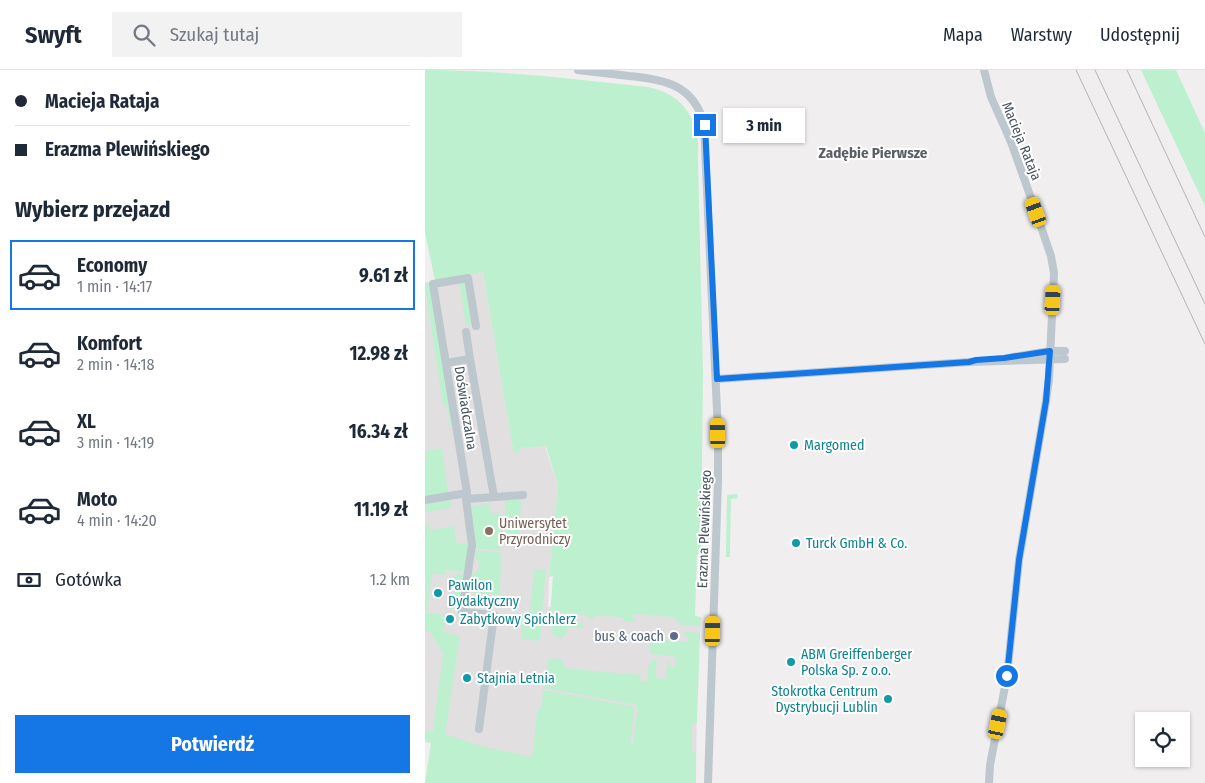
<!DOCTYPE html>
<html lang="pl">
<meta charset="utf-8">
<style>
:root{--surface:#fff;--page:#f2f2f3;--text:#1f2937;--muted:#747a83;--line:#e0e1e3;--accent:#1477e5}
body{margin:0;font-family:"Fira Sans Condensed",sans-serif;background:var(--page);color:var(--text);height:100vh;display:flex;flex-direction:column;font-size:19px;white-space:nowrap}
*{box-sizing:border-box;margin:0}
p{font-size:16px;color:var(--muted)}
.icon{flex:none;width:28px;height:28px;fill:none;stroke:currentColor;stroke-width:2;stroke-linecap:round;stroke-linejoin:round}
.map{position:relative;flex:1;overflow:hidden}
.side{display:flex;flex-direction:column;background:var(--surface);width:425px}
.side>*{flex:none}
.hud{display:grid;align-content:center;height:110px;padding:0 15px;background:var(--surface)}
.buttons{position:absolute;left:710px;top:642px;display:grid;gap:10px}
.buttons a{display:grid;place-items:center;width:55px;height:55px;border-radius:0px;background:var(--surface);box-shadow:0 1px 4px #0004;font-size:25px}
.end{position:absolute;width:22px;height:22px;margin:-11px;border:6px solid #1477e5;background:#fff;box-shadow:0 0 0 2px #fff}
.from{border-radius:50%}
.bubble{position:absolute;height:35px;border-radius:0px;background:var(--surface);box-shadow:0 1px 4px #0004;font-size:16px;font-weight:700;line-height:35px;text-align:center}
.car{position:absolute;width:15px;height:30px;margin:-15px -8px;border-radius:6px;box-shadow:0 0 4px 1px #0007;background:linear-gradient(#f5c518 24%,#345 0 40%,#f5c518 0 76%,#345 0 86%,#f5c518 0)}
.hud b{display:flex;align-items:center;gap:18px;height:48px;font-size:19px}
.hud b+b{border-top:1px solid var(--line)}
.hud i{width:12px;height:12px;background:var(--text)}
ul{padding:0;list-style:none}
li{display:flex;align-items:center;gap:15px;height:70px;margin:0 10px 8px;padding:0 5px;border:2px solid transparent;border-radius:0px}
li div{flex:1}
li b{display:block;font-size:19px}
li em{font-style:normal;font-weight:700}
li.active{border-color:var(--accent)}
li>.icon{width:45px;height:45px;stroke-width:1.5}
h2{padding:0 15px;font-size:22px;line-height:60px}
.pay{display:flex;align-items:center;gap:12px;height:55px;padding:0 15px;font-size:19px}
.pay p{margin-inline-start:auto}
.button{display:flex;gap:10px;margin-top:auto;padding:10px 15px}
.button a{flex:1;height:58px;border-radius:0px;background:var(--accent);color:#fff;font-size:20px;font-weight:700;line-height:58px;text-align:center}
header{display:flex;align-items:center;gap:30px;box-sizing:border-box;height:70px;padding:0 25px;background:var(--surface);border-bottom:1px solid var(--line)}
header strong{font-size:24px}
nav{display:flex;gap:28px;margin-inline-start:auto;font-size:18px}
.search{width:350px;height:45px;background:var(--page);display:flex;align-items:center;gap:12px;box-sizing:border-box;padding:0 18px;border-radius:0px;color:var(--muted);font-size:19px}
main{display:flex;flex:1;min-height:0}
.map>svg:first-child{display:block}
</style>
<header>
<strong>Swyft</strong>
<div class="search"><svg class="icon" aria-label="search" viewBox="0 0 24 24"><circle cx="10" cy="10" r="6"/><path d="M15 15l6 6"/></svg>Szukaj tutaj</div>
<nav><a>Mapa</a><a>Warstwy</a><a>Udostępnij</a></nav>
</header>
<main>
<section class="side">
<div class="hud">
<b><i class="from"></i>Macieja Rataja</b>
<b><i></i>Erazma Plewińskiego</b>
</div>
<h2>Wybierz przejazd</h2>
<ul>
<li class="active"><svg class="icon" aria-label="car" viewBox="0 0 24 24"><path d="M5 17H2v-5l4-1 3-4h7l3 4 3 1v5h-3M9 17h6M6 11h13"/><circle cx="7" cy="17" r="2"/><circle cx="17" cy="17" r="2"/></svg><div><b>Economy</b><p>1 min · 14:17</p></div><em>9.61 zł</em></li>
<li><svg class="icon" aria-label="car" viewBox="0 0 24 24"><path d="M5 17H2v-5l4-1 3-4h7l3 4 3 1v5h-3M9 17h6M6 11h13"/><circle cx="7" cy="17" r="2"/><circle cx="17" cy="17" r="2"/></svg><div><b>Komfort</b><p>2 min · 14:18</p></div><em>12.98 zł</em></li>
<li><svg class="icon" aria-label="car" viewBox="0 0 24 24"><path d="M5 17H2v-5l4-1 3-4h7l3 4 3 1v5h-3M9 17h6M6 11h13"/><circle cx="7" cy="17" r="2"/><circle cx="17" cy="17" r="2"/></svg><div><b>XL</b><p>3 min · 14:19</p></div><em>16.34 zł</em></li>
<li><svg class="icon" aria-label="car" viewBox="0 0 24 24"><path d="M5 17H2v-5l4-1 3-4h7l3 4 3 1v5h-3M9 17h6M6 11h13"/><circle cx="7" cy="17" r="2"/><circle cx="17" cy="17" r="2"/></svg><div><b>Moto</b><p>4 min · 14:20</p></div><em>11.19 zł</em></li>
</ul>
<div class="pay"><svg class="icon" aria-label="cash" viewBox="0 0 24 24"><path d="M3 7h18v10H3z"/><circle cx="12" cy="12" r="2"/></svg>Gotówka<p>1.2 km</p></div>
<div class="button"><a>Potwierdź</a></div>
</section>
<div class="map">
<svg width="780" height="713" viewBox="0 0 780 713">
<rect width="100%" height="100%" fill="#f1eeef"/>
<!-- education -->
<path fill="#e2dfe1" d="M58,202l31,182 7,-6 24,-2 13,40 -9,91 -1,30 82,7v-2l71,5 -4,65 -1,101 -187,-26 -84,-15v-459z"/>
<!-- green -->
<path fill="#bcf0ce" d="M0,0c75,0 149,9 223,17 24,5 41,18 48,43 3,9 2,21 2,31l5,212 -2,180 -4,1 -2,62 6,1 -1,9 -19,-1 -6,-8 -41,-3 -2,2 5,6 -14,-1v-4l-29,-2v4l-7,-1v-3l-29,-3 -2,4v-6h-3l-1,5h-2l3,-39 -4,1 9,-91 -12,-40 -25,2 -7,7 -31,-183 -48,9 -10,-49z
M716,0h35l29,63v73z
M34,211h4l2,4 7,39 -6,1z
M6,212l23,142 -6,1 -2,-1 4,-1 -3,-17h-4l-18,-119v-4z
M17,378l6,46 -23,4v-47z
M312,424l1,4 -7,1 -1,58h-4l1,-62z
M25,428l1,10 -26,4v-10z
M94,428l2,4 -2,37 -1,1h-11l-2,-3v-36z
M65,434v8l3,1 8,1v37l-25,-3 -5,-42z
M4,454l1,6 23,-4 1,2 3,16 11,-1 -3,28 -20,-1v5l-13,-1 -5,39 18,2 -1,17 16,4 -15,98 39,13 48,10 6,-50h4l1,-17 92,17 -5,36 3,1 5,-39 -94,-17 4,-28 3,-2 11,2 3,7 5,1v1l71,6 -1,6h7l2,-18 3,-3h5l-2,18 11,1 1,-18 3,2 1,5h4l1,-8 -3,-4 -22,-2 -1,-4 1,-18 6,-2 9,10 21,2 2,-2 -6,-8 17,1 -3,90h-5v29l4,1v30h-271l6,-40 -6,-1v-11l8,1 10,-79 -11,-18v-3l-7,-1v-106z
M50,480l26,3 -1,42 -27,-2c-4,-6 -2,-12 -1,-18 9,-5 9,-11 3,-18z
M109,499l12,1 -4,44 -12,-1z
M32,504l8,2 -5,30 -4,3 -6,-1 -2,-3 1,-9 4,-2 1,-18z
M97,544l20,1 -2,26 -19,-2z
M131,550l28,3 -1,5 -15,-1c-2,18 -20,12 -16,-4z"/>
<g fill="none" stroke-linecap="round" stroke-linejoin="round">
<!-- minor -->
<path stroke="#bcc7ce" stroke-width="8" d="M153,0c17,2 34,4 51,6 35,3 66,9 75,49l14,308v48l-10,302
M559,0l7,27 20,45 25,70 15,44 3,17 -5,106 -3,22 -27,159 -12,116 -17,89 -1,18
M41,262l4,27
M588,287l37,-6h15
M21,293l24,-4 24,138
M292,309l252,-17 96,-3
M42,423l-1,6 6,46 -10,67 32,3 -15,114
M41,429l57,-4
M0,430l42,-7 -34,-209 35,-6 8,48"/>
<!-- rail -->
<path stroke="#b1b4b9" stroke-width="1" d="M651,0l129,274
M670,0l110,234
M702,0l78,167"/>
</g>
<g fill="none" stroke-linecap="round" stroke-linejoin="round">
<!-- route -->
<path stroke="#1477e5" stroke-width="6" d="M280,55l12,254 252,-17 7,-2 28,-2 46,-7 -4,50 -27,159 -12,116"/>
</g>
<!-- markers -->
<g fill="#0f9aa8" stroke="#fff" stroke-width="2">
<circle cx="369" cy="375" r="5"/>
<circle cx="371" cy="473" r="5"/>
<circle cx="13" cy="523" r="5"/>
<circle cx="25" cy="549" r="5"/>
<circle cx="366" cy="592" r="5"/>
<circle cx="42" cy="608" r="5"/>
<circle cx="463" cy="629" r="5"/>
</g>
<circle fill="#8d6e63" stroke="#fff" stroke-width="2" cx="64" cy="461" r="5"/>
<circle fill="#5c6f8a" stroke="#fff" stroke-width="2" cx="249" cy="566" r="5"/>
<g text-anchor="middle" stroke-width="4" stroke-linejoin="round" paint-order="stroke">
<!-- street labels -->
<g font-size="14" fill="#46535d" stroke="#fff">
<text transform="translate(597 71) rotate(68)" y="5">Macieja Rataja</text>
<text transform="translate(41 338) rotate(81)" y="5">Doświadczalna</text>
<text transform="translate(279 459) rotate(-88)" y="5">Erazma Plewińskiego</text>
</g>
<!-- culture labels -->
<g font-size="14" fill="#0d838f" stroke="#fff" text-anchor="start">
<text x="379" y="380">Margomed</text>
<text x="381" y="478">Turck GmbH &amp; Co.</text>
<text x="23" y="520">Pawilon<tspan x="23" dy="16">Dydaktyczny</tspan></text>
<text x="35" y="554">Zabytkowy Spichlerz</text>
<text x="376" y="589">ABM Greiffenberger<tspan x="376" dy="16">Polska Sp. z o.o.</tspan></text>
<text x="52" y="613">Stajnia Letnia</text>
<text x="453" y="626" text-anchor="end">Stokrotka Centrum<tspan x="453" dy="16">Dystrybucji Lublin</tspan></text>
</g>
<!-- education labels -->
<g font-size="14" fill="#785e54" stroke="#fff" text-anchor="start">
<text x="74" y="458">Uniwersytet<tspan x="74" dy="16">Przyrodniczy</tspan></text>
</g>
<!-- service labels -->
<g font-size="14" fill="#4e5e75" stroke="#fff" text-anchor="end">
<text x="239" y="571">bus &amp; coach</text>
</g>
<!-- neighbourhood labels -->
<g font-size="15" font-weight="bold" fill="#5b5f64" stroke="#fff">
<text x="448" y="88">Zadębie Pierwsze</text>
</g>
</g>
</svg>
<div class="buttons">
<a><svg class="icon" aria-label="locate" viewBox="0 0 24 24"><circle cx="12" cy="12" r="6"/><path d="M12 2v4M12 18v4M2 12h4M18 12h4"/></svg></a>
</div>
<i class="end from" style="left:582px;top:606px"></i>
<i class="end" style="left:280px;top:55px"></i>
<div class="bubble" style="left:298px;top:38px;width:82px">3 min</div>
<i class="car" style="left:611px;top:142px;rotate:340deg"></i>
<i class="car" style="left:628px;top:230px;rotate:3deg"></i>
<i class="car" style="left:293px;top:363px;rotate:359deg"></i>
<i class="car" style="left:288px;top:561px;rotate:1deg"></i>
<i class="car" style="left:573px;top:654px;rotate:12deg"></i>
</div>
</main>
